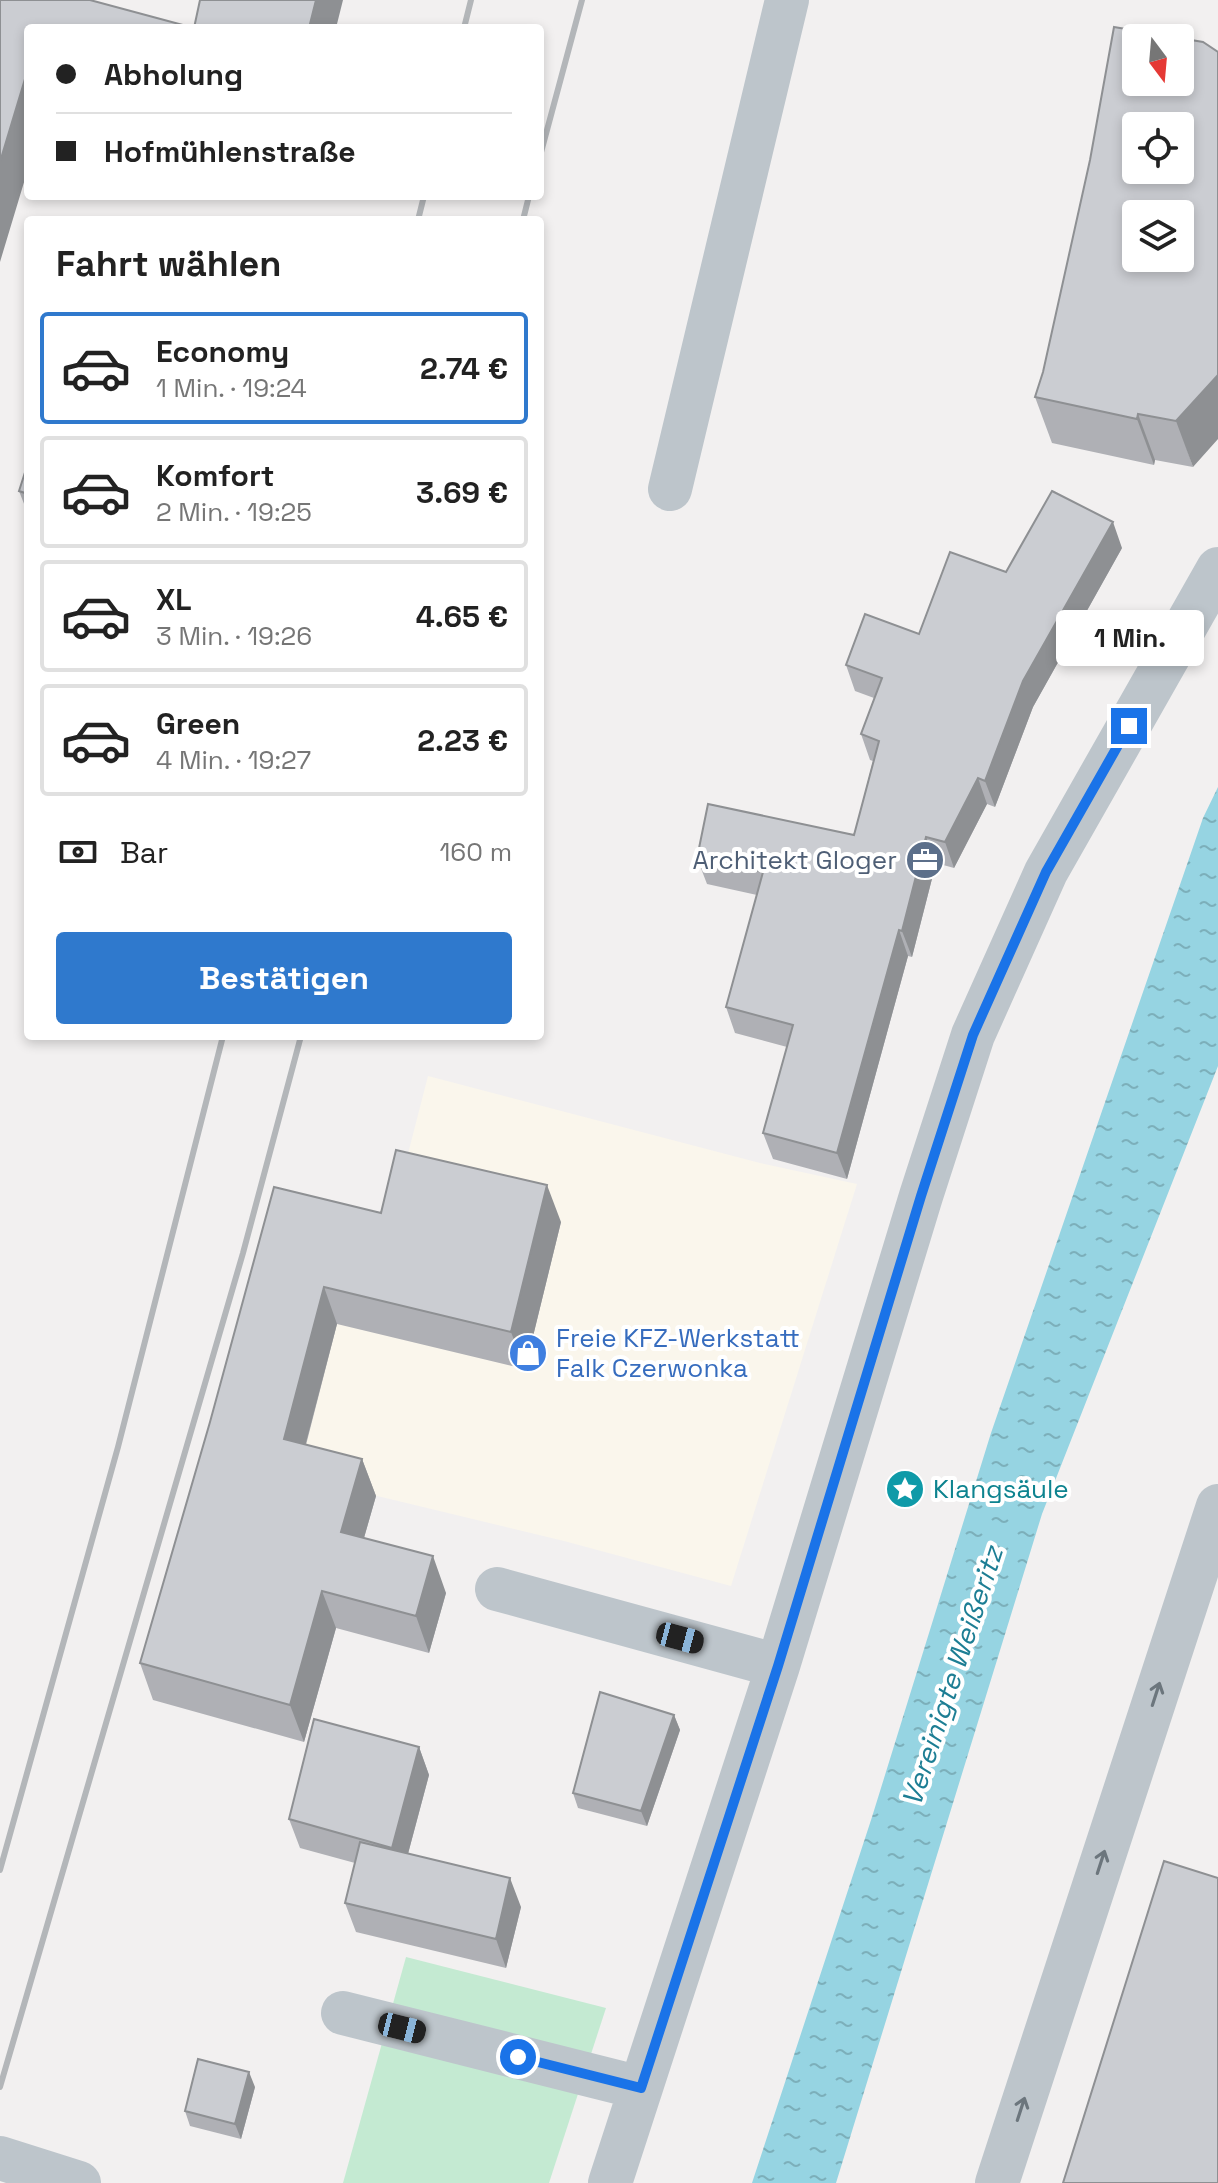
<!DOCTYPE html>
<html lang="de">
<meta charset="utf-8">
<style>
:root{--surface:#fff;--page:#f2f2f2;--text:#222;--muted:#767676;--line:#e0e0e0;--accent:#2f79cd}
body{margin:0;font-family:"Space Grotesk",sans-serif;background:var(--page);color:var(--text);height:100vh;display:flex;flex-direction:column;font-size:30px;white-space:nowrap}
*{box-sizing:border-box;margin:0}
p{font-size:26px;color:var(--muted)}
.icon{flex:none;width:44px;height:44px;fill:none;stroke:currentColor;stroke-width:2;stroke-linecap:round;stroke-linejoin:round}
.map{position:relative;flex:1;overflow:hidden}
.sheet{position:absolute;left:24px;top:216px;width:520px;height:824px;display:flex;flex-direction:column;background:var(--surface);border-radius:8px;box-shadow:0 4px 12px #0003}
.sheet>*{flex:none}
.top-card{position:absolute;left:24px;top:24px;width:520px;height:176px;border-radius:8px;box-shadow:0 4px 12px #0003;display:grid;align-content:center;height:176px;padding:0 32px;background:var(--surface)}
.needle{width:52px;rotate:164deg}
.fabs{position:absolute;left:1122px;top:24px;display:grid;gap:16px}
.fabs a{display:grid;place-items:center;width:72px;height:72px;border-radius:8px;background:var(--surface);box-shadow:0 4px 12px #0003;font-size:40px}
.end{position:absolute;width:36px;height:36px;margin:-18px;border:10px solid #1a73e8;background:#fff;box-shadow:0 0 0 4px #fff}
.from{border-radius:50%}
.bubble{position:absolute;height:56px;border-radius:8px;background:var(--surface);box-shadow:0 4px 12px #0003;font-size:26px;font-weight:600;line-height:56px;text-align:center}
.car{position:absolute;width:24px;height:48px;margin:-24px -12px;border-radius:10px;box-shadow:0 0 6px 2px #0007;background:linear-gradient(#222 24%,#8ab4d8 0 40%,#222 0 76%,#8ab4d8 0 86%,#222 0)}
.top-card b{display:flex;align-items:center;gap:28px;height:76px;font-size:30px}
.top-card b+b{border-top:2px solid var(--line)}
.top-card i{width:20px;height:20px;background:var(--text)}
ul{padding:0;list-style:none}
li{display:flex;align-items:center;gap:24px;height:112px;margin:0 16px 12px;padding:0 16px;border:4px solid var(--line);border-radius:8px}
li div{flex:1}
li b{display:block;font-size:30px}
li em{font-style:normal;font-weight:600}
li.current{border-color:var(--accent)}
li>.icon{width:72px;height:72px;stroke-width:1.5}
h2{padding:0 32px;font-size:36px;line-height:96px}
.pay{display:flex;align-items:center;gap:20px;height:88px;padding:0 32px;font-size:30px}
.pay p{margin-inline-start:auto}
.cta{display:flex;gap:16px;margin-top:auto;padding:16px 32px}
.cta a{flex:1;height:92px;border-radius:8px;background:var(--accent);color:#fff;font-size:32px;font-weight:600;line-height:92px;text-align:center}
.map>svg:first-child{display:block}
</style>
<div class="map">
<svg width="1218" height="2183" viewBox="0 0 1218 2183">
<defs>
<pattern id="water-ripples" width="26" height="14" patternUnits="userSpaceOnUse" patternTransform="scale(2)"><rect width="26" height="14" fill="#96d4e2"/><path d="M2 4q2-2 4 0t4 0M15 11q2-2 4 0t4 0" fill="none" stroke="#7cafba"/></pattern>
</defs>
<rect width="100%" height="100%" fill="#f2f0f0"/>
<!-- commercial -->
<path fill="#faf6ec" d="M428,1076l332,87 97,21 -126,402 -167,-45 -340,-82 160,-212z"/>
<!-- green -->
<path fill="#c4ead2" d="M406,1957l200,51 -57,175h-206z"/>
<!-- water -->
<path fill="url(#water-ripples)" d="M1218,787v279l-176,448 -206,669h-84l120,-366 119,-384 212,-615z"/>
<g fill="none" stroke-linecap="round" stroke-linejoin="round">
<!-- minor -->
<path stroke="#bdc5cb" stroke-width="44" d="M670,489l117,-489
M497,1589l281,77
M343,2013l298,75
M0,2158l79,25
M610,2183l168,-517 143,-470 52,-161 73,-163 172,-303
M997,2183l221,-677"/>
<!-- rail -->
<path stroke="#b3b6b9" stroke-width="6" d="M464,28l7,-28
M540,156l42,-156
M418,220l6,-24
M523,220l6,-24
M0,1870l118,-423 105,-411
M0,2087l243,-834 58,-217"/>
</g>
<!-- wall -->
<path fill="#afb0b5" d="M1090,160l103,307 -38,-7 -1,5 -102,-22 -17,-46 8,-25z
M28,463v51l-9,-23z
M1122,548l-89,159 -38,100 -8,-3 -33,64 -18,-5 -24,94 -4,-1 -61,223 -74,-20 -10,-26 24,-86 -52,-14 -9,-26 31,-112 -50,-11 -10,-26 157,-23 19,-74 -3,-1 -9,-26 13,-36 -19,-7 -9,-26z
M381,1213l180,9 -36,147 -188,-45 -31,121 56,14 14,37 -12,42 82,55 -17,60 -93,-25 -32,114 -151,-42 -13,-37 70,-241z
M674,1715l6,15 -33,96 -69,-18 -5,-15z
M419,1747l10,28 -21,79 113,53 -15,61 -150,-36 -11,-29 10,-40 -55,-15 -11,-29z
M255,2087l-14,52 -51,-13 -5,-15z"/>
<!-- shaded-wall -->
<path fill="#8e9093" d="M316,0h27l-7,28h-27z
M28,69v100l-28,93v-100z
M1218,375v64l-25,28 -17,-46z
M1138,414l17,46 -1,5 -17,-46z
M1113,522l9,26 -89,159 -38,100 -10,-26 38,-100z
M978,778l9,26 -33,64 -9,-26z
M926,837l10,26 -24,94 -10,-26z
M899,930l9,26 -61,223 -10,-26z
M547,1185l14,37 -36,147 -14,-37z
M324,1287l13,37 -40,153 -13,-38z
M362,1459l14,37 -21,73 -14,-37z
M433,1556l13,37 -17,60 -13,-37z
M322,1591l14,37 -32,114 -14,-37z
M674,1715l6,15 -33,96 -6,-15z
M419,1747l10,28 -27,101 -10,-28z
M510,1878l11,29 -15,61 -10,-29z
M249,2072l6,15 -14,52 -6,-15z"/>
<!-- building -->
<path fill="#cbcdd2" stroke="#8e9093" stroke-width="2" fill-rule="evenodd" d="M0,0h90l104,28h-166v41l-28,93z
M200,0h116l-7,28h-115z
M1114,27l89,15 15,10v323l-42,46 -38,-7 -1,5 -102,-22 8,-25 47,-212zM1136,38h44v44h-44zM1136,126h44v44h-44zM1136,214h44v44h-44z
M28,463v31l-9,-3z
M1052,491l61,31 -90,159 -38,100 -7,-3 -33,64 -19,-5 -24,94 -3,-1 -62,223 -74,-20 30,-108 -67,-18 37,-135 -66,-14 11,-54 146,31 25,-94 -18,-7 21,-56 -36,-13 19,-51 54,20 31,-82 56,20z
M396,1150l151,35 -36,147 -187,-45 -40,152 78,20 -21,73 92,24 -17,60 -94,-25 -32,114 -150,-42 70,-241 64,-235 107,26z
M600,1692l74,23 -33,96 -68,-18z
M314,1719l105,28 -27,101 -103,-29z
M360,1842l150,36 -14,61 -151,-36z
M1164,1861l54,17v305h-155z
M198,2059l51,13 -14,52 -50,-13z"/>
<!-- one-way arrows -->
<defs><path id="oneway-shaft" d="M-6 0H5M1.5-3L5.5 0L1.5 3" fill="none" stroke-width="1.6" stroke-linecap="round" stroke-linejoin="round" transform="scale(2)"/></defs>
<g stroke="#6c767d">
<use href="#oneway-shaft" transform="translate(1156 1694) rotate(-72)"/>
<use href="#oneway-shaft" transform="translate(1101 1862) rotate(-72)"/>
<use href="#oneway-shaft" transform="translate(1021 2109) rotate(-72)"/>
</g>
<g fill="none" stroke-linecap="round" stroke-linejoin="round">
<!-- route -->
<path stroke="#1a73e8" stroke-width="10" d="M518,2057l123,31 137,-422 143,-470 52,-161 73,-163 83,-146"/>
</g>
<!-- icons -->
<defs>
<symbol id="office-disc" viewBox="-11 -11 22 22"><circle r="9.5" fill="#5c6f8a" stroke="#fff"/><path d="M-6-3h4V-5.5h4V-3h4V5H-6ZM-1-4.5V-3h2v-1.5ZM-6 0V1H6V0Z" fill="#fff"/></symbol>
<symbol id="shop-disc" viewBox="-11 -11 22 22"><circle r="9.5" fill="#3f7fe0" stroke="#fff"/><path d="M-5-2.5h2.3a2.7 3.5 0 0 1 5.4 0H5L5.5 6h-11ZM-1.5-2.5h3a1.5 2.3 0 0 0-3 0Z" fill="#fff"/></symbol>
<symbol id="sight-disc" viewBox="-11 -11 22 22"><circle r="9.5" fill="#0f9aa8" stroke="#fff"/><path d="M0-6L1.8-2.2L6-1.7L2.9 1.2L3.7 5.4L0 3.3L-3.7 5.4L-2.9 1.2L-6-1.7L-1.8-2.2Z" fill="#fff"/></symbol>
</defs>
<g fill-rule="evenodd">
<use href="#office-disc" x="903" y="838" width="44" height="44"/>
<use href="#shop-disc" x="506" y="1331" width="44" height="44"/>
<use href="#sight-disc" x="883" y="1467" width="44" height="44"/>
</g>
<g text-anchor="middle" stroke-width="8" stroke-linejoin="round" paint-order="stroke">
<!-- service labels -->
<g font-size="26" fill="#4e5e75" stroke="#fff" text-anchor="end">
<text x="897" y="869">Architekt Gloger</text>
</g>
<!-- shop labels -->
<g font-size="26" fill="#366cbe" stroke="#fff" text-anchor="start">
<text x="556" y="1347">Freie KFZ-Werkstatt<tspan x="556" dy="30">Falk Czerwonka</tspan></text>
</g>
<!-- culture labels -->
<g font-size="26" fill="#0d838f" stroke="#fff" text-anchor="start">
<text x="933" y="1498">Klangsäule</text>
</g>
<!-- water labels -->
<g font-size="28" font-style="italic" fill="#1d7e94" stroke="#fff">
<text transform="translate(952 1676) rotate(-72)" y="10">Vereinigte Weißeritz</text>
</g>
</g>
</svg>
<div class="fabs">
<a><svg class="needle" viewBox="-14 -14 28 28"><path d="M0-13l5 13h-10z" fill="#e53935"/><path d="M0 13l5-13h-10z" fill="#767676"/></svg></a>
<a><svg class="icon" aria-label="locate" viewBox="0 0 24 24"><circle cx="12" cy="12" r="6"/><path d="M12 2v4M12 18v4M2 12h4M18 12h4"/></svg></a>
<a><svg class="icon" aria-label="layers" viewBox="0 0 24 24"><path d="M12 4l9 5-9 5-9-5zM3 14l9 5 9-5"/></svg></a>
</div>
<i class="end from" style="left:518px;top:2057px"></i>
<i class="end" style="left:1129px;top:726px"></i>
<div class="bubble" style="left:1056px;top:610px;width:148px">1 Min.</div>
<i class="car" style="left:680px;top:1638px;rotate:105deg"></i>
<i class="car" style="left:402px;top:2028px;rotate:104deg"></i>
<div class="top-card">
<b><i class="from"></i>Abholung</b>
<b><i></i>Hofmühlenstraße</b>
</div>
<section class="sheet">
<h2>Fahrt wählen</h2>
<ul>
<li class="current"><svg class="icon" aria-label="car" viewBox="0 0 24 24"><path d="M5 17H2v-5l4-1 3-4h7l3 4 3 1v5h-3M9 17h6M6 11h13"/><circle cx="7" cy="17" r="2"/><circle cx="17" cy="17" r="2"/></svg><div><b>Economy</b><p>1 Min. · 19:24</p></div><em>2.74 €</em></li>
<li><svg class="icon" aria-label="car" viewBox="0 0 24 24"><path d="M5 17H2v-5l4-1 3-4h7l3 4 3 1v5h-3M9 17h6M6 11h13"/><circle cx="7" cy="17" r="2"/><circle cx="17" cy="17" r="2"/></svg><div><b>Komfort</b><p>2 Min. · 19:25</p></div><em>3.69 €</em></li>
<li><svg class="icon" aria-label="car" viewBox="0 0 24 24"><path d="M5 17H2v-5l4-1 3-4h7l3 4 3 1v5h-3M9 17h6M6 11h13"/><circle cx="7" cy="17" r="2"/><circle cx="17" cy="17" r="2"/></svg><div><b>XL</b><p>3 Min. · 19:26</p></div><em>4.65 €</em></li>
<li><svg class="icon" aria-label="car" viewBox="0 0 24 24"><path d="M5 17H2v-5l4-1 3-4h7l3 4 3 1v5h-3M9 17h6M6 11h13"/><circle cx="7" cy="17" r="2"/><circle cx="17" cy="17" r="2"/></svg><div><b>Green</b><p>4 Min. · 19:27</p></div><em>2.23 €</em></li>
</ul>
<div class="pay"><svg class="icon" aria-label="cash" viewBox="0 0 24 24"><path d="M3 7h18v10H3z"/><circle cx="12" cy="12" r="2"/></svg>Bar<p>160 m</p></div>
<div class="cta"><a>Bestätigen</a></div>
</section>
</div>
